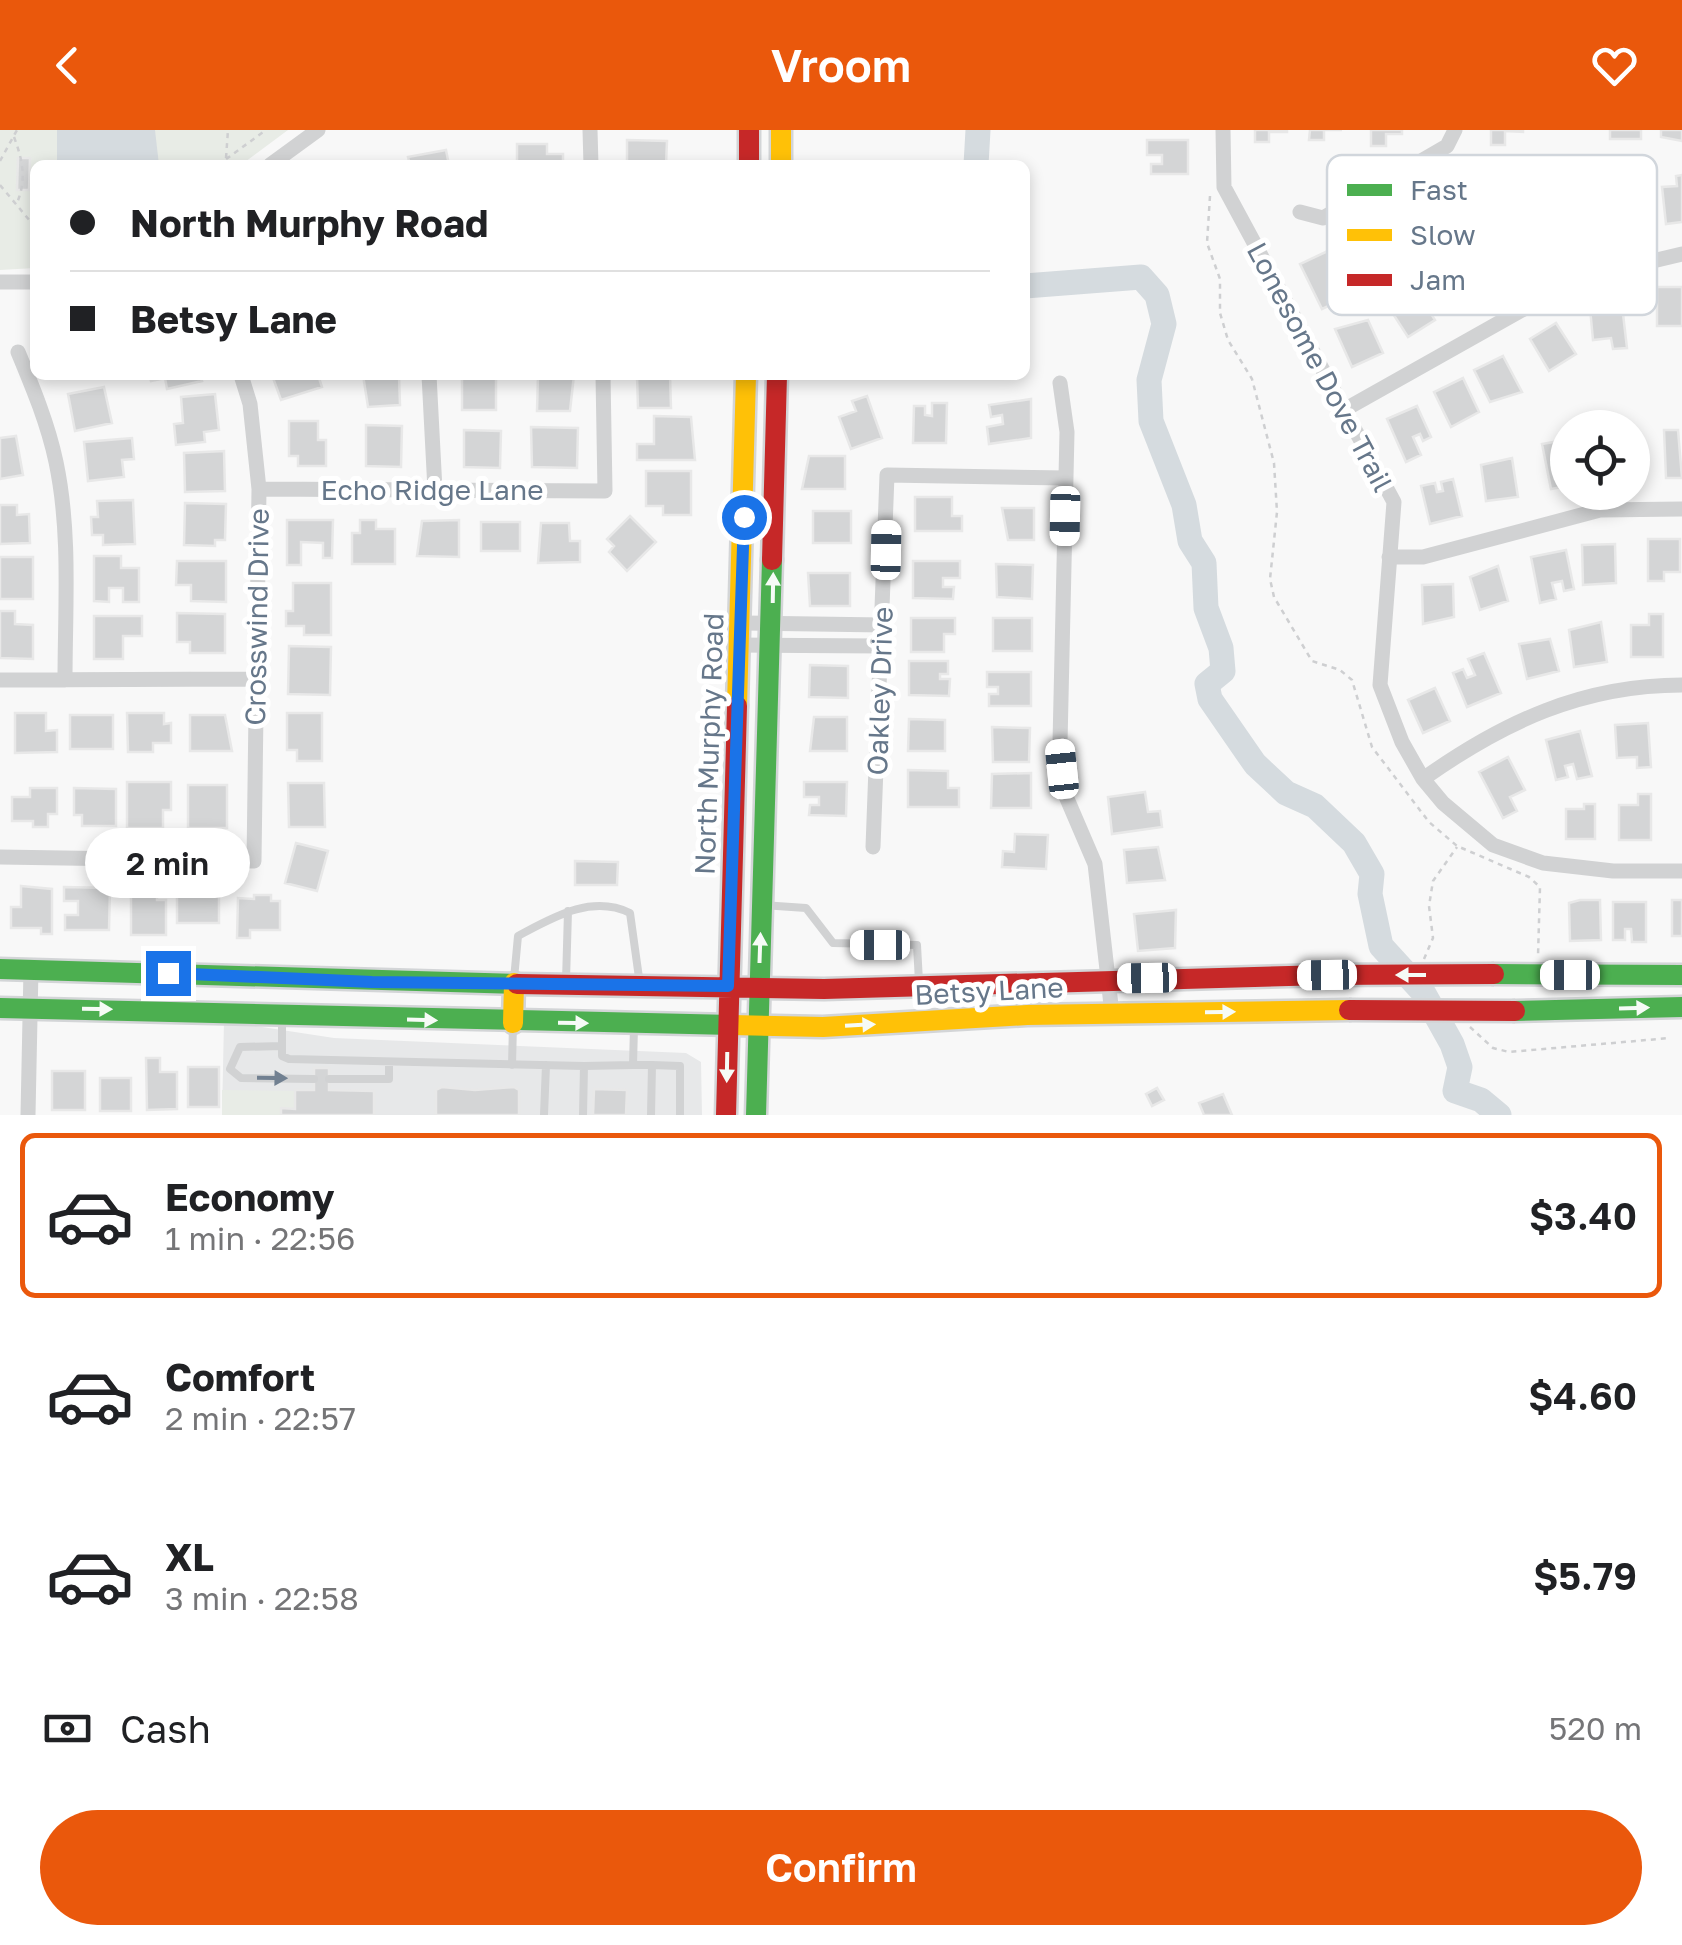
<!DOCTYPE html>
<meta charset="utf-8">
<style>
:root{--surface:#fff;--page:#f6f6f6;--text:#202124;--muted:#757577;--line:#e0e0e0;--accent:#ea580c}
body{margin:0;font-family:"Golos Text",sans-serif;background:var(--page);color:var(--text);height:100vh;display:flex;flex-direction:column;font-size:38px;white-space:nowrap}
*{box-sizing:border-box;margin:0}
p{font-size:32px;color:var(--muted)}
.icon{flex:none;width:55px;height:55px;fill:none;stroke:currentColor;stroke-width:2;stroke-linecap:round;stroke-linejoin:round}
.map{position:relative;height:985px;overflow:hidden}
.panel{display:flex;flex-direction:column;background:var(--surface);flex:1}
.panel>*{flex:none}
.top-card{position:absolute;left:30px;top:30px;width:1000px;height:220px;border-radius:15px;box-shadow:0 5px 15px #0003;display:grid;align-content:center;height:220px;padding:0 40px;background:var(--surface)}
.buttons{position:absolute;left:1550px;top:280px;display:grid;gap:20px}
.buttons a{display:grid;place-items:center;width:100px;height:100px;border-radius:50%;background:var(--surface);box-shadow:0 5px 15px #0003;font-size:50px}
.end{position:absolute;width:45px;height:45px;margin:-22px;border:12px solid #1a73e8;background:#fff;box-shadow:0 0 0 5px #fff}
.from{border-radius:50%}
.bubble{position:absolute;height:70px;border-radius:35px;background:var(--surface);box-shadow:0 5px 15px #0003;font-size:32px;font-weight:600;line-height:70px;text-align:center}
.car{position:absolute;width:30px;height:60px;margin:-30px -15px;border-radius:12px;box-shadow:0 0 8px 2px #0007;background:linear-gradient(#fff 24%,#345 0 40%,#fff 0 76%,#345 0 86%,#fff 0)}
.top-card b{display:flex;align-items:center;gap:35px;height:95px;font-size:38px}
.top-card b+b{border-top:2px solid var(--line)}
.top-card i{width:25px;height:25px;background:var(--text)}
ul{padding:18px 0 0;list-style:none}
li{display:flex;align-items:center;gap:30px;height:165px;margin:0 20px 15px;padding:0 20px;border:5px solid transparent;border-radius:15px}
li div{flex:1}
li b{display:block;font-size:38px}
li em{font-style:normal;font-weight:600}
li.selected{border-color:var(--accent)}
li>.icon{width:90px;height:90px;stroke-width:1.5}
.pay{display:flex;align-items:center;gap:25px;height:110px;padding:0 40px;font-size:38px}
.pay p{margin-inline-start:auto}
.primary-button{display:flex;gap:20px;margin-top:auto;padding:20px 40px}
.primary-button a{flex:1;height:115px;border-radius:60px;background:var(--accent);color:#fff;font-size:40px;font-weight:600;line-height:115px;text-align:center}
header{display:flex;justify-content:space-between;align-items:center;height:130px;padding:0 40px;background:var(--accent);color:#fff;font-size:45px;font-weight:600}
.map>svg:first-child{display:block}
</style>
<header><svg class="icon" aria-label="back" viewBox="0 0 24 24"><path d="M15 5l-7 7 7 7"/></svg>Vroom<svg class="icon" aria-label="heart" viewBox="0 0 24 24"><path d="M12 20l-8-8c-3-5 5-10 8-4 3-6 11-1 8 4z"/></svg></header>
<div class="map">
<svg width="1682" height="985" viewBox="0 0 1682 985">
<rect width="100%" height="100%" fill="#f8f8f8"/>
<!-- built -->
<path fill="#e7e8e9" d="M224,891l110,17 352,15 15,9 1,53h-480z"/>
<!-- green -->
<path fill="#e8ece6" d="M0,0h288l-47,35h-206v103l-35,2z
M222,960l73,1v18l-14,-1v7h-59z"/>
<!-- water -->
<path fill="#d5dbdf" d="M57,0h98l4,35h-102z"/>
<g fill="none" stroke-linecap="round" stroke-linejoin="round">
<!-- river -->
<path stroke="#d5dbdf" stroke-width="25" d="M976,35l2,-35
M1025,156l116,-9 16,18 7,29 -15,56 2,41 33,84 6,36 14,22 2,45 15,40 2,23 -16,13 3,15 45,65 31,29 29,13 39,37 18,31 -2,20 11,52 42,46 29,52 8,23 -5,24 26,9 18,15"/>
</g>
<!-- building -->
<path fill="#d4d5d6" stroke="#e8e8e8" stroke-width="2.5" d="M1255,0h32v2h-18v10h-14z
M1310,0h32h-18v10h-15z
M1371,0h31v4h-16v12h-15z
M1491,0h32v2l-18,-1v14h-14z
M1610,0h31v9h-31z
M1661,0h21v11l-21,-4z
M627,10l40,1 -1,24h-39z
M1147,10h41v34h-37v-10h11v-9h-15z
M517,14h30v10h16v11h-46z
M446,20l3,15h-39l-2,-8z
M18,28h12l-1,32h-12z
M1682,45v47l-16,2 -4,-37 15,-1 -1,-10z
M1330,120l16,33 -15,7 6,12 -15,7 -22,-45z
M1657,157h25v39h-25z
M1418,163l17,27 -27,17 -20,-31z
M1622,175l5,43 -14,1 -2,-11 -18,2 -3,-32z
M1368,190l15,33 -31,14 -17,-38z
M1556,193l20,31 -27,17 -19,-32z
M1503,226l19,36 -32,10 -16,-32z
M149,245h51l2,6 -35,8 -2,-11 -14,3z
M272,245h46l4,12 -41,13z
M363,245h36l1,30 -32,2z
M462,245h34v35h-34z
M538,245h36l-4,36h-33z
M637,245h33l1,33h-33z
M1463,248l16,34 -28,15 -17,-35z
M104,257l8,36 -37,8 -7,-37z
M215,264l4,36 -15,2 1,10 -29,3 -2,-21 9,-1 -2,-26z
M867,266l15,42 -31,11 -12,-32 17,-6 -4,-10z
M1031,269v39l-42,6 -2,-17 16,-3 -1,-9 -11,2 -2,-12z
M932,273h15l-1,40h-33l1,-37h11v9l7,1z
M1417,276l14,31 -8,4 -3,-7 -7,3 8,18 -15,7 -19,-43z
M654,286l37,1 4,43h-58v-16h17z
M289,291h29v19h8v26h-28v-10h-9z
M366,295l36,1 -1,41 -35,-1z
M531,297l47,1 -1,40 -45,-1z
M464,300l37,1 -1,37 -36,-1z
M1664,300h14l4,48h-16z
M16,306l7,39 -23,4v-41z
M132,308l2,21 -12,1 2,17 -36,4 -4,-39z
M1559,311l2,9 7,-1v37l-17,3 -9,-45z
M224,321l1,40 -40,1 -1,-39z
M809,326h36v33h-43z
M1512,328l6,39 -32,4 -5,-36z
M646,341h45v44h-28v-9h-17z
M1453,349l9,37 -32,8 -9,-38 14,-3 2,9 6,-1 -2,-9z
M915,367h37v19h10v15h-47z
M133,370l2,44 -32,1v-10h-11l-1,-18h7l-1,-16z
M185,373l41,1 -1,36h-10v6l-31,-1z
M0,375h17v10l12,-1 1,29 -30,1z
M1002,378h32v32h-26z
M813,381h38v32h-38z
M630,386l26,26 -29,29 -18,-19 5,-6 -7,-7z
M287,390h46l-1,38h-9v-15l-22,-1v23h-14z
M360,390h16v9h19v35h-43v-31h8z
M459,390v37l-42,-1 5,-35z
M481,392h39v29h-39z
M541,393h28l1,18h10v21l-42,1z
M1648,409h32v33h-16v9h-16z
M1615,414l1,39 -33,2 -1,-40z
M1566,420l8,39 -10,2 -2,-10 -10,2 4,16 -16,4 -9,-46z
M94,426h27v12h18v34h-16v-14h-14v14l-15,-1z
M0,427h33v42h-33z
M177,431h49v41l-35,-1v-16h-15z
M913,431h47v17h-17v9h11l-1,12 -40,-1z
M996,434l37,1 -1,34 -35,-2z
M1498,436l10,35 -28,9 -10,-33z
M808,443h42v33h-40z
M293,453h38v52h-27v-9h-18v-15h7z
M1453,454l1,33 -31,7 -1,-39z
M0,481h15v13l18,1v34l-33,-1z
M177,483l48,1v39h-35v-11h-13z
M1649,484h14v43h-32v-32h18z
M94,486h48v20h-19v23h-29z
M911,488h44v16h-11v18h-33z
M993,488h39v33h-39z
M1601,492l6,40 -33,5 -5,-37z
M1550,509l9,32 -32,8 -8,-35z
M289,516l42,1 -1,48 -42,-1z
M1484,523l17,40 -34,14 -14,-34 10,-4 4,9 8,-3 -7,-16z
M909,531h39v13h-8v5h10l-1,17 -40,-1z
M810,535l38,1v32l-39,-1z
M987,542h44v34h-42v-12h9v-7h-11z
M1435,558l15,33 -27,12 -15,-33z
M15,583h31v18l11,-1v22l-42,1z
M127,583h37v11l7,-1v20h-18v9h-25z
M287,583h35v48h-25v-11h-10z
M70,585h43v34h-43z
M190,585h35l7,36h-42z
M814,587h33v34h-37z
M909,589l36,1v31h-37z
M1648,593l3,44 -14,1v-11l-20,1 -2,-33z
M992,597l38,1 -1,34h-36z
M1580,601l12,45 -15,3 -4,-15 -8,2 3,11 -12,3 -10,-40z
M1508,627l17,33 -15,7 7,14 -14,7 -24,-46z
M908,640l40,1v17h11v19h-51z
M1031,643v35h-40l1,-34z
M127,652h44v28h-8v18h-36z
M804,652h43l-1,34 -37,-1 1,-10h9v-8h-15z
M288,653h36l1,44h-36z
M188,655h39v43h-39z
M30,658h27v26h-9v13h-15v-6h-21v-24h18z
M74,658l42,1v37h-34v-11h-8z
M1145,662l3,20 12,-1 2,16 -50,7 -4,-37z
M1638,664h13v46h-32v-35h19z
M1584,674h11v35h-29v-30h18z
M1015,704l33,1 -2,34 -44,-2 1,-16 11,1z
M296,713l32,8 -11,40 -32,-8z
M1158,717l7,33 -38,3 -3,-33z
M575,731l43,1 -1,23h-42z
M21,756l31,3v45h-11v-6h-30v-21h10z
M64,757l46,1 -1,42h-44v-15h13v-14h-14z
M131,758h26v12h9v35h-35z
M177,759h42v34h-42z
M254,765h17v6h9v29h-30v8h-13l1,-40 16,1z
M1580,770h20l1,40 -31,1 -1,-38z
M1672,770h10v36h-10z
M1613,772h33v40h-14l-1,-13h-6v11h-12z
M1176,780l-1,38 -37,3 -4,-37z
M146,928h14v14h17v37l-30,1z
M188,937h31v40h-31z
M314,938h15v22l45,1v24h-93v-7l14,1v-19h19z
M52,941h33v39h-33z
M100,948h31v33h-31z
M442,957l33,3 39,-3 5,3v25h-83v-25z
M1157,958l7,12 -12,6 -6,-12z
M594,959l33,1 -1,25h-33z
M1223,964l9,21h-28l-5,-12z"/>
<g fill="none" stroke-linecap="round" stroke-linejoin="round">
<defs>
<path id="fast" d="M0,839l517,15
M1494,844l188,1
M0,878l732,17
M1515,881l167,-4
M756,985l16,-555"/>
<path id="slow" d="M781,0v35
M737,576l9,-331
M513,893l1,-40
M732,895l91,2 204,-12 322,-5"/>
<path id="jam" d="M749,0v35
M772,430l5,-185
M517,854l307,5 503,-14
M726,985l11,-409"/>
</defs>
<!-- fast casing -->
<use href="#fast" stroke="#d3d5d7" stroke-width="25"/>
<!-- slow casing -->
<use href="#slow" stroke="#d3d5d7" stroke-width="25"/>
<!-- jam casing -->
<use href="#jam" stroke="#d3d5d7" stroke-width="25"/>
<!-- path -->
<path stroke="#cecfd1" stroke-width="2.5" stroke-dasharray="5 5" stroke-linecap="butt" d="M14,7c9,24 13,44 2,68
M226,28l2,-28
M0,31l17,-31
M218,35l48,-35
M0,55l35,42
M1210,66l-3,47 13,36v34l8,27 24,39 22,84 3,49 -7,67 4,18 38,64 28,9 12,10 20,67 57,75 28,24 72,31 11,10 -2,69
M1424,829l9,-21 -4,-32 4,-25 24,-34
M1470,897l23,21 16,4 161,-14"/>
<!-- lane -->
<path stroke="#d1d2d3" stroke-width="8" d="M762,775l44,3 27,35 84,2 2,37
M514,849l4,-43c34,-18 73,-42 112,-23l10,72
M566,851l2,-70
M282,889v37l7,3 295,7
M282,916l-42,1 -10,22 11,9 73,1
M512,935l1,-41
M633,935h19l-1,50
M652,935l28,1v49
M329,949h60v-17
M544,985l2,-50
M583,985l1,-49 49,-1 1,-38"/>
<!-- street -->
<path stroke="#d1d2d3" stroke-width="15" d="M590,0l1,35
M1223,0l1,57 170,315 -14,183 22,57 21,37 20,24 50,42 50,18 70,8h69
M270,35l48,-35
M1300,82l23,6 124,-72 8,-16
M0,152h35
M18,222c15,36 30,72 38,110 15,71 9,147 9,218
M429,245l6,115
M1060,253l7,49 -7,311 5,51 30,70 17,150
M1344,280l233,-131 105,-25
M259,359l346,2 -2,-116
M1389,427h34l177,-47 82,-1
M741,493l143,2
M740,515l143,1
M0,550l256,-1
M1423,649c80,-57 160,-94 259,-94
M873,717l14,-372 179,3
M0,727l254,4 5,-372 -9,-85 -9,-29
M28,985l3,-146"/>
<!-- fast -->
<use href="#fast" stroke="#4caf50" stroke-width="20"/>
<!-- slow -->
<use href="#slow" stroke="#ffc107" stroke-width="20"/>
<!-- jam -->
<use href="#jam" stroke="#c62828" stroke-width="20"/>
<defs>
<path id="jam-bridge" d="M1327,845l167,-1
M1349,880l166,1"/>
</defs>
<!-- jam-bridge casing -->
<use href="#jam-bridge" stroke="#d3d5d7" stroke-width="25" stroke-linecap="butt"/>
<!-- jam-bridge -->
<use href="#jam-bridge" stroke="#c62828" stroke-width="20"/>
</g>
<!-- one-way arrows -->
<defs><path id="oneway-solid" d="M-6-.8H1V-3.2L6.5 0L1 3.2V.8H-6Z" transform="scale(2.5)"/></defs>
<g fill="#f6fbf6">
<use href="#oneway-solid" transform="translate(773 458) rotate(-89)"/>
<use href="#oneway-solid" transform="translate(760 818) rotate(-88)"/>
<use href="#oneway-solid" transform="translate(1411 845) rotate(180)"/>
<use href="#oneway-solid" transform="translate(1634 878) rotate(-2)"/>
<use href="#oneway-solid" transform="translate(97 879) rotate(1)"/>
<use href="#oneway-solid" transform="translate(1220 882) rotate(-1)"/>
<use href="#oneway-solid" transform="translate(422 890) rotate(2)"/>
<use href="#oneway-solid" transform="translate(573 893) rotate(1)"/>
<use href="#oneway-solid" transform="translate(860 895) rotate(-3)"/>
<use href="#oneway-solid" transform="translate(727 937) rotate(91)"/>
</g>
<use fill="#718091" href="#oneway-solid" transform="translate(272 948) rotate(1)"/>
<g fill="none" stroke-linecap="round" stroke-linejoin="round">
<!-- route -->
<path stroke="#1a73e8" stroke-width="12" d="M168,843l204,9 356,4 16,-469"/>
</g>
<g text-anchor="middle" stroke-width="10" stroke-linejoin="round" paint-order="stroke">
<!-- street labels -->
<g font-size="28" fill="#66778a" stroke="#fff">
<text transform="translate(1320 237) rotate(62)" y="10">Lonesome Dove Trail</text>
<text x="432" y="370">Echo Ridge Lane</text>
<text transform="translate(257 487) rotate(-89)" y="10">Crosswind Drive</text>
<text transform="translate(880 561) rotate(-88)" y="10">Oakley Drive</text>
<text transform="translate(709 614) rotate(-88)" y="10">North Murphy Road</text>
<text transform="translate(989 861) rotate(-3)" y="10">Betsy Lane</text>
</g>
</g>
<!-- legend -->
<rect x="1327" y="25" width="330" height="160" rx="15" fill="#fff" stroke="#d1d6dc" stroke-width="2.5"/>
<rect x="1347" y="54" width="45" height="12" fill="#4caf50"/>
<rect x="1347" y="99" width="45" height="12" fill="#ffc107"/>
<rect x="1347" y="144" width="45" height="12" fill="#c62828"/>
<g font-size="28" fill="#66778a">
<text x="1410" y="70">Fast</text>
<text x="1410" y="115">Slow</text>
<text x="1410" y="160">Jam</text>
</g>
</svg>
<div class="buttons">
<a><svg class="icon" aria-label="locate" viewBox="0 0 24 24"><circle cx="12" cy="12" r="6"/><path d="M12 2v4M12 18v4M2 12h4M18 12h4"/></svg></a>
</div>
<i class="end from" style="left:744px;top:387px"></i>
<i class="end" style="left:168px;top:843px"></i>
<div class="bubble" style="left:85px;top:698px;width:165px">2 min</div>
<i class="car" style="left:1065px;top:386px;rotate:181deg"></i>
<i class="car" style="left:886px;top:420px;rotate:1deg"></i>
<i class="car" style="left:1062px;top:639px;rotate:354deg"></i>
<i class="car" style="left:880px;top:815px;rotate:270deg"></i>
<i class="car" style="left:1327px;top:845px;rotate:269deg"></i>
<i class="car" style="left:1570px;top:845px;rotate:270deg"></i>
<i class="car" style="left:1147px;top:848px;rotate:269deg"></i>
<div class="top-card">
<b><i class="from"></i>North Murphy Road</b>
<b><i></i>Betsy Lane</b>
</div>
</div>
<section class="panel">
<ul>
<li class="selected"><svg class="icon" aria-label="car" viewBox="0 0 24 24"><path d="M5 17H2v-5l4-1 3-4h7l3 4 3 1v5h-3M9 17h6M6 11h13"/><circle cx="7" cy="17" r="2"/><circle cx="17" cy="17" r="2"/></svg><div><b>Economy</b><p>1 min · 22:56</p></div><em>$3.40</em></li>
<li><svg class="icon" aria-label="car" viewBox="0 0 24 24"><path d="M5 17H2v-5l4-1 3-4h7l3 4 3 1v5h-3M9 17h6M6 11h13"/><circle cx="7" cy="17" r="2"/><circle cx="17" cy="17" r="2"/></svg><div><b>Comfort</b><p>2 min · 22:57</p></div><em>$4.60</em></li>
<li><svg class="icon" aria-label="car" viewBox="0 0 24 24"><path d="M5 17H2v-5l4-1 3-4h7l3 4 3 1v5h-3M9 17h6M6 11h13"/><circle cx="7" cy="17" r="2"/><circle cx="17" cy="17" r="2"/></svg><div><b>XL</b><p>3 min · 22:58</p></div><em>$5.79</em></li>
</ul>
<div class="pay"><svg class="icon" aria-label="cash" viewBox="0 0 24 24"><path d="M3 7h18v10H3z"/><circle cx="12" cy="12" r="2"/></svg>Cash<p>520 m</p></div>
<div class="primary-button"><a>Confirm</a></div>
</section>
